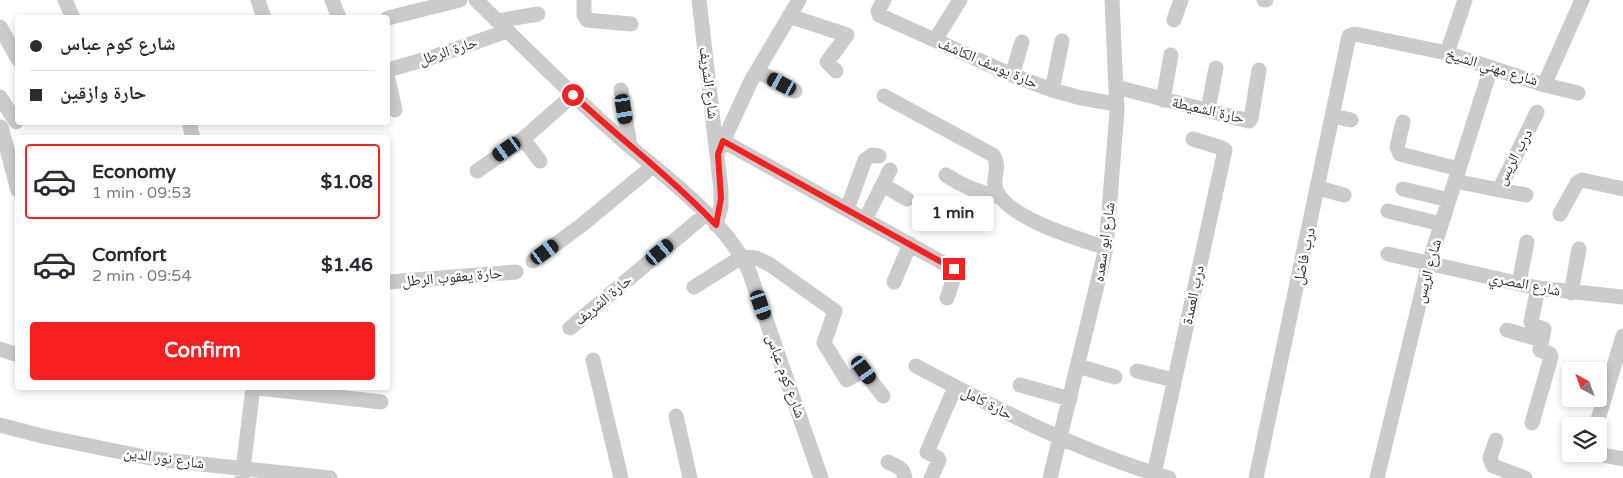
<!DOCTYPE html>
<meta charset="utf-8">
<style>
:root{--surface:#fff;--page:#f2f2f3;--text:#2b2b33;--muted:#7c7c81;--line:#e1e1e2;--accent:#f62020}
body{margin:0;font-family:"Varela Round","Noto Naskh Arabic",sans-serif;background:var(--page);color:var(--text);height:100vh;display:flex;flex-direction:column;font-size:19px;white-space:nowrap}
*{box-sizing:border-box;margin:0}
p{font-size:16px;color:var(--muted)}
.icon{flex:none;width:28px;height:28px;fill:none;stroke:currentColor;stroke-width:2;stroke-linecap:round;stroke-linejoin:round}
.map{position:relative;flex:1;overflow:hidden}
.drawer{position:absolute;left:15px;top:135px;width:375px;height:255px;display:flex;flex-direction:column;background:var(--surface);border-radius:5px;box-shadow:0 2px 8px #0003}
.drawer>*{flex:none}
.hud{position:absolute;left:15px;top:15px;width:375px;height:110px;border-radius:5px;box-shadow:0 2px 8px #0003;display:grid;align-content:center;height:110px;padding:0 15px;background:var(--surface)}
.needle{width:32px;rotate:319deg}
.buttons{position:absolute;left:1562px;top:362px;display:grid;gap:10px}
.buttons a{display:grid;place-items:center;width:45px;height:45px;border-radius:5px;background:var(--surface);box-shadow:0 2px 8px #0003;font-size:25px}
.end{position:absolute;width:22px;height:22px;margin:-11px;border:6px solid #f62020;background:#fff;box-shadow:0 0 0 2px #fff}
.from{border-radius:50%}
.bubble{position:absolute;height:35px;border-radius:5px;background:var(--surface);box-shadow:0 2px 8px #0003;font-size:16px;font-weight:700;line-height:35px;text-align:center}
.car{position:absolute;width:15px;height:30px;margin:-15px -8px;border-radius:6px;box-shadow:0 0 4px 1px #0007;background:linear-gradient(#222 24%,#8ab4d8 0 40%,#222 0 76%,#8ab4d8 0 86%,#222 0)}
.hud b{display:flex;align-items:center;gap:18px;height:48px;font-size:19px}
.hud b+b{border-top:1px solid var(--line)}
.hud i{width:12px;height:12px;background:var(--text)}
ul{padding:9px 0 0;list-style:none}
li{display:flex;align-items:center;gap:15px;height:75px;margin:0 10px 8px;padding:0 5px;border:2px solid transparent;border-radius:5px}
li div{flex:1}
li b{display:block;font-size:19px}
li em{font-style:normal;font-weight:700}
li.selected{border-color:var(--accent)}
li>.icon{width:45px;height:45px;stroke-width:1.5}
.button{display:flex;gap:10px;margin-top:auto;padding:10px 15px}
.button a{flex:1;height:58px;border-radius:5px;background:var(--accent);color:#fff;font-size:20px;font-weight:700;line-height:58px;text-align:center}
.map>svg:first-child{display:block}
</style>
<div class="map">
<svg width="1623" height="478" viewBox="0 0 1623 478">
<rect width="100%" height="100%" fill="#fff"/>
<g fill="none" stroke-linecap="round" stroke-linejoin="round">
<!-- minor -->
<path stroke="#cbcbcb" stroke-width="15" d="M65,0l8,18
M258,0l6,18
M332,0l7,18
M476,0c45,44 89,88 135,130 47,43 110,83 138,141l72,207
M584,0v15l3,5 44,4
M699,0l22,190v17l-5,18
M884,0l-6,11 1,4 133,60 40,15 29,8 36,6
M1264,0h2
M789,16l58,19 -20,27 9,9
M388,18l72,-18
M1174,20l7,-20
M497,21l41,-7
M0,27l18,32
M935,40l25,-40
M1447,53l18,-53
M388,70l48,-14 71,-25
M757,71l38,20
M1012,75l10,-33
M388,79l7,31
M1541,84l37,9
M1116,87l133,34 2,-2 8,-49
M621,90l9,57
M1052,90l10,-49
M884,96l109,59c9,14 -3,24 4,37 15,28 80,46 109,56
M0,97l16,25
M1163,100l8,-45
M1208,110l8,-42
M1333,116l18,4
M189,122l4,16
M1403,122l-6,25 3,7 59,15
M1,127l17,63
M523,139l17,22
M723,141l231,128 2,3 -9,26
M719,150l32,-69 48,-81
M477,171l46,-32 50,-44
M946,175c17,12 34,18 54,22
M1455,181l44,9 38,-78
M883,185l24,14
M1318,188l26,7
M1403,189l46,11
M1499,190l27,5
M847,209l18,-49 7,-5 7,1
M1388,211l53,13
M1560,214l17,-31 5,-3 41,9
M865,220l25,-50
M1388,254l150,34 85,9
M533,261l50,-37 70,-58
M388,282l128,-10
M894,282l16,-38
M1519,283l8,-41
M694,287l48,-30 14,1 13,6 66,47 -11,32 23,37 16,-10 20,26
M1571,293l8,-44
M570,328l136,-114
M1507,330l35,10
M0,349l18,6
M593,360l28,118
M916,366c81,43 164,86 253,112
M1078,366l37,11
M1137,371l37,9
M1020,385l50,14
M259,388l122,14
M676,416l14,62
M1532,423l19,-66 -1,-3 -10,-4 4,-21 -11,-4 -2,-3 7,-34
M0,425l42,11 113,23 175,19
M1596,426l27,-90
M1496,440l-6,18 3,8 32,12
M1598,454l25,5
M888,462c8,4 16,6 17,16
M1154,474l71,-324 -3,-2 -29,-9
M242,477l11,-89
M931,478l8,-18 -1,-2 -11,-6 28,-65
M1050,478l56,-230 11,-137 -5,-111
M1256,478l93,-442 6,-2 92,19 94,31 4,-1 37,-83
M1377,478l52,-215 62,-195"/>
</g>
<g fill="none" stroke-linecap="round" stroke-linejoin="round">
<!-- route -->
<path stroke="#f62020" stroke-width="6" d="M573,95c47,44 99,83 143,130l5,-27 -3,-44 5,-13 231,128"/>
</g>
<g text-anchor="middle" stroke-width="5" stroke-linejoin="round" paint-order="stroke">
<!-- street labels -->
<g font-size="15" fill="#2e2e2e" stroke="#fff">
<text transform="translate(448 51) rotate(-18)" y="5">حارة الرطل</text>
<text transform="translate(988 63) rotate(23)" y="5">حارة يوسف الكاشف</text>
<text transform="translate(1492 67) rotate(17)" y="5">شارع مهني الشيخ</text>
<text transform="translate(709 83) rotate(83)" y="5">شارع الشريف</text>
<text transform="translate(1208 110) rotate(13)" y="5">حارة الشعيطة</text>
<text transform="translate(1514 157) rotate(-62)" y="5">درب الريس</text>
<text transform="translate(1104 242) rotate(-82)" y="5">شارع ابو سعده</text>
<text transform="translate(1304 256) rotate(-78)" y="5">درب فاضل</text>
<text transform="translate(1428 271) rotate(-75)" y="5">شارع الريس</text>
<text transform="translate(452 277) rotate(-5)" y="5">حارة يعقوب الرطل</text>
<text transform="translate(1525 284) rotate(11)" y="5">شارع المصري</text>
<text transform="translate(1193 295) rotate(-78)" y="5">درب العمدة</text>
<text transform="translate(603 300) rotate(-40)" y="5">حارة الشريف</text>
<text transform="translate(786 376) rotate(70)" y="5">شارع كوم عباس</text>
<text transform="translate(987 403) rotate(27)" y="5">حارة كامل</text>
<text transform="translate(164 458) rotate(8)" y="5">شارع نور الدين</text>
</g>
</g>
</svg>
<div class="buttons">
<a><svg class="needle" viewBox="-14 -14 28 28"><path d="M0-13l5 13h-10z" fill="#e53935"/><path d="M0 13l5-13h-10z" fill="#7c7c81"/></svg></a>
<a><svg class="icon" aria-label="layers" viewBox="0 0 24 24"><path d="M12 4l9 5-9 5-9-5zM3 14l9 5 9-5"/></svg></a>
</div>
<i class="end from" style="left:573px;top:95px"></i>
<i class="end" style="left:954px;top:269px"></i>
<div class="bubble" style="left:912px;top:196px;width:82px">1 min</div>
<i class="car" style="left:782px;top:84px;rotate:298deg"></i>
<i class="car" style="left:624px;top:109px;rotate:171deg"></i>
<i class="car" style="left:507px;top:149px;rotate:235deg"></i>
<i class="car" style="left:545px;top:252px;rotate:54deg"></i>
<i class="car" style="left:660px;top:252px;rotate:50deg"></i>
<i class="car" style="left:761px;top:305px;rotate:161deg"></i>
<i class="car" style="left:864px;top:370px;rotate:144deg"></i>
<div class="hud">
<b><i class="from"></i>شارع كوم عباس</b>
<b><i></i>حارة وازقين</b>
</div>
<section class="drawer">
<ul>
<li class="selected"><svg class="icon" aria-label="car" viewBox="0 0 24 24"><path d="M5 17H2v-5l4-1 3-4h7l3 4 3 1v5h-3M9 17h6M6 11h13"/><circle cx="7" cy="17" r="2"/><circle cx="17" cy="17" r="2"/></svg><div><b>Economy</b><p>1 min · 09:53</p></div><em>$1.08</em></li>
<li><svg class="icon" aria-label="car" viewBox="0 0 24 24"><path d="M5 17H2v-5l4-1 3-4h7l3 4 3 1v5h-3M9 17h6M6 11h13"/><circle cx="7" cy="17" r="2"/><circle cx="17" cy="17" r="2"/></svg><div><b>Comfort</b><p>2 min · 09:54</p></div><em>$1.46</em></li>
</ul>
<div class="button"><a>Confirm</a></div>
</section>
</div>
